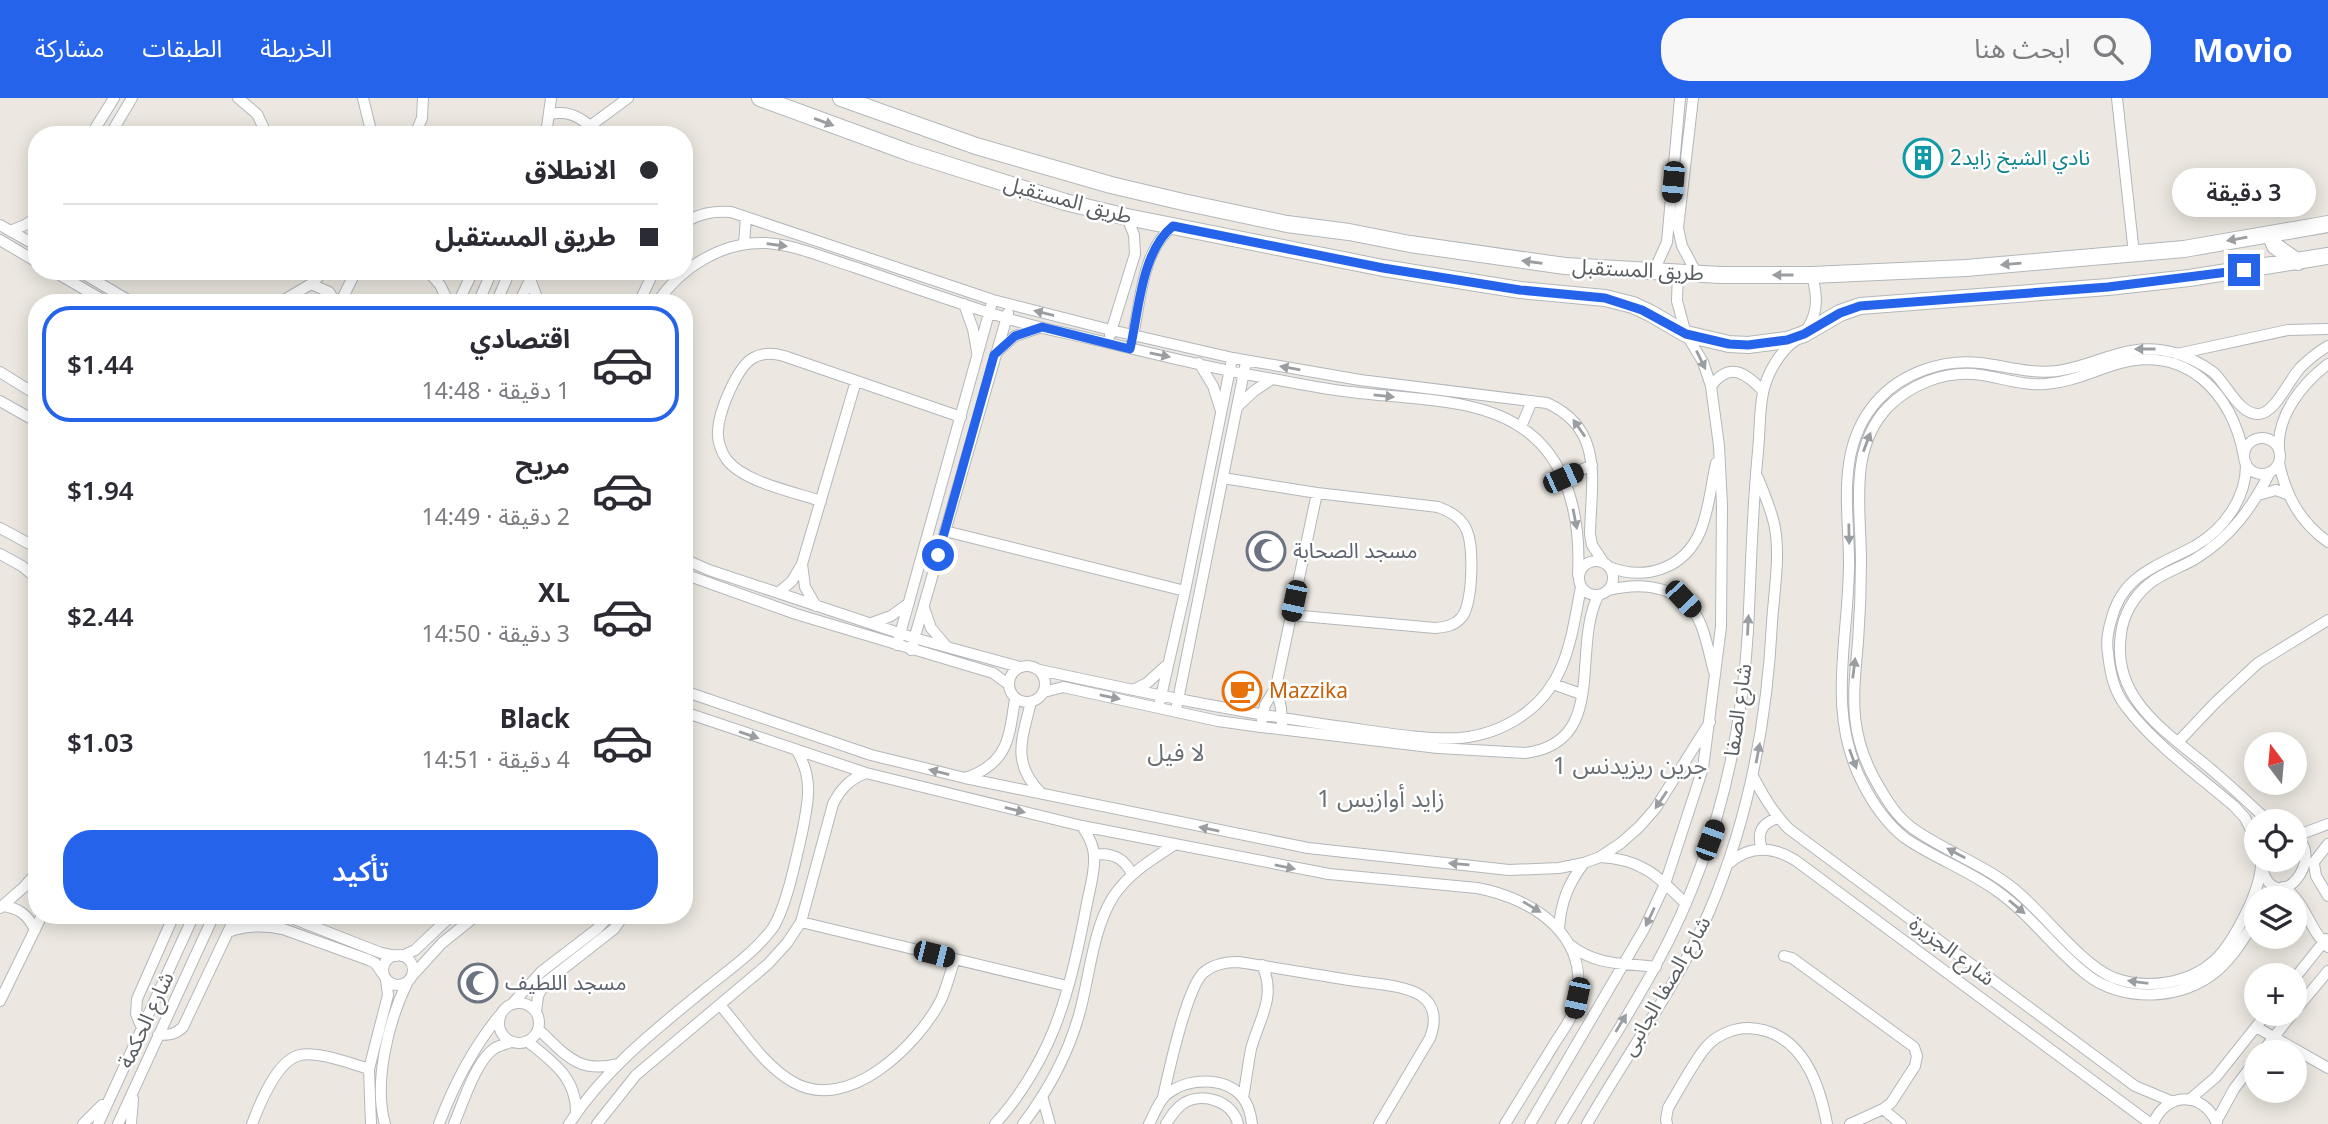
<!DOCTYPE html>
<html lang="ar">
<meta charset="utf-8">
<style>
:root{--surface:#fff;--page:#f7f7f7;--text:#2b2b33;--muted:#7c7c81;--line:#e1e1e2;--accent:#2563eb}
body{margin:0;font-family:"Noto Sans","Noto Sans Arabic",sans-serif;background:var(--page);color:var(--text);direction:rtl;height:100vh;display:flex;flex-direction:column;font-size:26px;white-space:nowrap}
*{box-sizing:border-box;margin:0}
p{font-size:23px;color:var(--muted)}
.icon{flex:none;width:38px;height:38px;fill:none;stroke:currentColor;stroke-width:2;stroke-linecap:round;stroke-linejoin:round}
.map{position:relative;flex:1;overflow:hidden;direction:ltr}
.drawer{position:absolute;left:28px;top:196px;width:665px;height:630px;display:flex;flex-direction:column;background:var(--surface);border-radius:28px;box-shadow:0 4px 18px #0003;direction:rtl}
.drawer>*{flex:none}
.guide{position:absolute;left:28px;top:28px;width:665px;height:154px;border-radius:28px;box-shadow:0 4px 18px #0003;direction:rtl;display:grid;align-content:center;height:154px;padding:0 35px;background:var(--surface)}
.needle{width:46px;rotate:344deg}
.controls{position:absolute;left:2244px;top:634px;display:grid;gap:14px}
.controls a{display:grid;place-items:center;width:63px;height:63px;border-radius:50%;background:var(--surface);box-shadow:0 4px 18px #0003;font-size:35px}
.end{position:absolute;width:32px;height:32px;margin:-16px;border:9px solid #2563eb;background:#fff;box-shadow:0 0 0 4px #fff}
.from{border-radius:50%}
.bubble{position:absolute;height:49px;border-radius:24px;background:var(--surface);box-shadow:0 4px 18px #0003;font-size:23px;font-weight:600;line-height:49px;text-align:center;direction:rtl}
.car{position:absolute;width:21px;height:42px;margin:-21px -10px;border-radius:9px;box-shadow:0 0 5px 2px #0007;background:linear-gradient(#222 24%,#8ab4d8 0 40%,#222 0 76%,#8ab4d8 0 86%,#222 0)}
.guide b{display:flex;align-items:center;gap:24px;height:66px;font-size:26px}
.guide b+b{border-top:2px solid var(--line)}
.guide i{width:18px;height:18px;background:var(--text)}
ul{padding:12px 0 0;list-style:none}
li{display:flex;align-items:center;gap:21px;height:116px;margin:0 14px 10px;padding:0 21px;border:4px solid transparent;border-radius:28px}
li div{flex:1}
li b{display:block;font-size:26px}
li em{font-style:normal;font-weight:600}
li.current{border-color:var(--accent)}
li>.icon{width:63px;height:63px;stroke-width:1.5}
.action{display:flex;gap:14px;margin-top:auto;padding:14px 35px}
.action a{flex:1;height:80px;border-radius:28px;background:var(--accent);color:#fff;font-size:28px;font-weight:600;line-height:80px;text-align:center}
header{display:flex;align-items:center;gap:42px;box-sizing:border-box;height:98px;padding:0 35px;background:var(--accent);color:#fff}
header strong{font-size:33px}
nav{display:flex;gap:38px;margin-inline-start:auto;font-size:24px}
.search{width:490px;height:63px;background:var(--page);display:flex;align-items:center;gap:18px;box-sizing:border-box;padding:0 24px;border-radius:28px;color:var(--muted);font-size:26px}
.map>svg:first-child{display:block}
</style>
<header>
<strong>Movio</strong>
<div class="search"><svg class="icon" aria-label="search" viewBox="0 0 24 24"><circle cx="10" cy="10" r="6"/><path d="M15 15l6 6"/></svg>ابحث هنا</div>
<nav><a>الخريطة</a><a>الطبقات</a><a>مشاركة</a></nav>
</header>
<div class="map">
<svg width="2328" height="1026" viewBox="0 0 2328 1026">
<rect width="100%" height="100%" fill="#ece8e1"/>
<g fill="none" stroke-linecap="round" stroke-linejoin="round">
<defs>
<path id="street" d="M238,0l19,16 10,21
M363,0l9,37
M1693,0l-15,130 4,18 15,28
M2117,0l17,156
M550,16c17,-3 27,1 40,12
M91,37l23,-37
M110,37l22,-37
M415,37l7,-17 1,-20
M546,37l5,-37
M583,37l7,-9 38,-28
M684,125c16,-10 29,-12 47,-11l262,88 118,30 122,28 127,22 187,23c58,26 44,79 43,131l2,11 12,18
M0,127l37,21
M10,133l15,-6 12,-8
M0,142l37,22
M744,146l2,-27
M53,173l55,32
M79,173l54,32
M428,173l12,14 9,18
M1654,173l13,-29 13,-144
M530,181l9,24
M311,186l18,8 7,11
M279,205l32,-19 13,-13
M340,205l16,-32
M458,205l15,-32
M478,205l14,-32
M496,205l14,-32
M519,205l15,-32
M639,205l15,-32
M657,205c23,-35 65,-62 109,-60 30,2 59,15 88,24 50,17 99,35 149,50 29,10 59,15 89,22 54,13 109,27 164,37 31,5 63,13 95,16 53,7 123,5 168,34 50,31 62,94 59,149
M964,206l9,25 4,23
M1807,231c12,-18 10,-34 5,-54
M1110,237l25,-81 -1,-19 -7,-18
M1132,242c9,-38 9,-88 41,-114
M996,255l19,-17 24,-8
M2177,256l111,-24 40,-1
M1199,265l14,23 8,25
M0,274l37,23
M1711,288c19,-25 35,-13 52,5
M0,303l37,21
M1237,309l17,-16 18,-12
M1521,329l11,-26
M2244 358a18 18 0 1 1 36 0a18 18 0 1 1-36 0Z
M2279,350c-2,-33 24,-65 49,-84
M2244,359c-11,-64 -58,-113 -127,-93 -24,7 -45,18 -71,20 -26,2 -48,-8 -73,-10 -31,-2 -63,11 -85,33 -40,42 -27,102 -27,154 0,27 -1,54 -3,81 -5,55 -10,92 20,143 9,15 18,31 33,42 31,23 71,36 103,62 30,24 67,76 100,89 33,12 75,6 101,-18 13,-12 22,-29 30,-45 8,-16 15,-32 16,-50
M2246,365c1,35 -22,66 -51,83 -38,21 -73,28 -84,75 -3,10 -5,21 -3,32 2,20 6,39 19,55 29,38 71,67 107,98l11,12 11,22
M2279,365c7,33 21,59 49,79
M1223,380l94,15 121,14c13,5 24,11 29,24 7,16 6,75 -6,87 -7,8 -16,9 -26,10l-144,-13
M1563,380l29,-13
M2258,397l18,-5 11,4
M821,403c-27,-9 -77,-19 -94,-41 -6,-8 -10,-20 -9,-30 1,-19 19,-63 35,-72 10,-6 20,-5 31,-2l177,61
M0,430l37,20
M945,433l240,60
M0,456l22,12 15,13
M684,461l25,11 205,68 106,29
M1579 480a17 17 0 1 1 34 0a17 17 0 1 1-34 0Z
M802,466l3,23 11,19
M1609,469c36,14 75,2 91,-35 9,-21 11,-47 16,-69
M684,476l112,40 197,59 15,11
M1609,492c36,-9 77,-3 92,35 6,15 9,32 13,47
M778,495l14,-12 10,-17 54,-183
M924,510l7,20 16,19
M872,525l19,-7 18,-13
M897,547l94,-339
M911,552l97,-337
M1009 586a18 18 0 1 1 36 0a18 18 0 1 1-36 0Z
M1040,572c101,22 201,43 303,57 37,5 80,13 117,11 21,-2 42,-9 60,-21 47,-31 51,-79 61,-130
M1553,586l28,10
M1276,589l5,21 1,16
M1133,592l14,-7 20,-18
M684,593l187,64 94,23 343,70 201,22 50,-2 25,-5 16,-6 21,-14 18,-16 16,-18 55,-87
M1044,594l19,-5 155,34 43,6 177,21 87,5c84,-10 46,-103 73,-157
M1160,603l25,-110 46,-227
M1031,604c-9,37 -20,61 10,91
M1177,607l68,-338
M684,614l182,61 216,53 247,48 148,14c59,11 118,51 97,121 -3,12 -14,25 -21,37 -16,26 -32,52 -48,78
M1262,622l3,-15 11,-18 41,-194
M2179,643l36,-38 43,-40 70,-43
M1753,678c10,20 20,37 36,53l346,257 38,16
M965,680c43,-14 44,-40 50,-79
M2268,723c-18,-17 -36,-34 -55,-50 -44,-38 -102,-70 -92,-137 2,-19 13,-38 28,-50 13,-11 31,-16 46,-25 35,-21 57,-51 75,-87
M2294,737l10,-2 24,-9
M1762,751c-6,-17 0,-26 16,-31
M1094,757c18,-3 30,3 38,19
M1600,759c42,2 58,19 86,47
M2314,764l14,-18
M1728,766c21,-19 44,-18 67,-4l356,264
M2314,766l2,12 12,20
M2261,768c16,57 67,-11 33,-30
M2284,789c23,17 25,43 44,60
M2270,800l13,-11
M3,808c16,2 25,9 32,24
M0,810l24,-21 13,-15
M284,817l97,38 15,3
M2256,821c-11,18 -22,37 -38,51 -35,31 -96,33 -132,4 -32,-25 -55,-59 -89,-83 -29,-21 -63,-33 -92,-53 -18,-14 -33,-36 -43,-56 -37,-73 -12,-147 -13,-224 -1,-55 -12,-112 28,-157 25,-28 65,-42 103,-38 26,3 50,11 77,8 44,-6 69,-31 118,-18 13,4 27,11 38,19 14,12 26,43 46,42 16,-1 30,-34 41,-46 9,-9 18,-16 28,-22
M801,824l266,64
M1559,830c2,-26 9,-44 25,-65
M228,834c18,-7 35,-7 55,-3l86,31 6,3 8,11
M1570,847c27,21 53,18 86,22
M383 872a15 15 0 1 1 30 0a15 15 0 1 1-30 0Z
M402,858l13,-6 37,-35
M1784,858l8,2 122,89 3,9 -2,10 -24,37 -8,6 -33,15
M412,878l30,-33 35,-28
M2294,881l32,-40
M0,903l42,-86
M499 925a20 20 0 1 1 40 0a20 20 0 1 1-40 0Z
M513,905l28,-31 56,-43 13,-14
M720,907c22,25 43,60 73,77 55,32 125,-37 148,-82 6,-13 9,-27 14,-41
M536,914l2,-16 7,-13 69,-54 10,-14
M2294,914l34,-41
M2256,929l72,41
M142,930l-6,-14 1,-15 37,-84
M539,932c27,25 39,44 79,34
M158,937c11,0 17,0 25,-8l53,-112
M527,943c26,21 50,37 49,73
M2262,954l31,-39
M1042,998l8,28
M1163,999c6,-26 23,-107 40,-124 10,-9 22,-11 35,-11 40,6 79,13 118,19 20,3 46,4 64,14 16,10 16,27 10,43l-51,86
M1243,1000c3,-17 5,-33 8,-49 8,-30 26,-52 11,-84
M2189,1002l27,-23 51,-64
M1883,1011l18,15
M2216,1024l18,-33 22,-29
M83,1026l19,-19
M98,1026l96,-209
M118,1026l96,-209
M131,1026l2,-25
M252,1026c8,-21 25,-64 48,-69 18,-4 52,9 69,14
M371,1026l-2,-55 19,-74 -2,-15
M385,1026c-12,-42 4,-105 23,-143
M439,1026c15,-40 33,-75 60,-108
M454,1026c9,-21 22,-64 41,-76 5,-3 11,-4 16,-6
M569,1026c36,-55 86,-94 135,-134 23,-19 50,-37 68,-61 14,-20 24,-70 30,-96 6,-30 12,-54 -5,-82
M597,1026l39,-49 132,-111 19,-21 14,-21 32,-118c8,-16 17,-25 33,-31
M995,1026c22,-24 39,-51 53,-81 20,-43 31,-98 40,-145 3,-13 7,-28 6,-42 0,-11 -6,-21 -12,-30
M1023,1026c25,-33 45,-70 56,-109 11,-39 13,-84 34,-118 16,-24 38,-37 61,-52
M1149,1026c5,-9 9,-22 17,-29 20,-17 59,-20 77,3 6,7 8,18 9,26
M1166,1026c5,-8 10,-16 18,-21 19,-11 49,-2 54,21
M1530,1026l114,-195 21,-45 38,-116 18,-141 1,-122 -3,-59 -8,-60 -8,-24 -17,-28 -9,-33 1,-28
M1561,1026c31,-53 66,-105 95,-159 57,-104 85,-217 92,-334 3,-60 4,-120 10,-180 2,-19 1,-39 5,-58 4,-20 17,-42 33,-53
M1587,1026c40,-70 90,-138 122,-212 39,-91 58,-190 63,-289 2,-32 9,-69 2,-100 -4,-16 -10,-30 -16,-45
M1667,1026l-1,-5 2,-11c10,-16 29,-53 41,-64 10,-10 26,-16 39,-16 52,2 71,52 79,96
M2153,1026c13,-33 51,-33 64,0"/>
<path id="secondary" d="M760,0l150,55 155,49 62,15 256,51 137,22 85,8 28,7 17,8 36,21 43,10 19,1 39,-5 17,-6 36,-21 20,-7 248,-19 81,-9 139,-22
M841,0l135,48 135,39 72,17 104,22 62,8 61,12 155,22 155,9h92l154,-7 218,-19 144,-25
M2270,136l5,12 23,16"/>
</defs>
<!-- street casing -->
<use href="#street" stroke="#b3b7bb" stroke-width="12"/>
<!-- secondary casing -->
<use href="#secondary" stroke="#b2b7bb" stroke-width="18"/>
<!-- street -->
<use href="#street" stroke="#fff" stroke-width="10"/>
<!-- secondary -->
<use href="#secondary" stroke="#fff" stroke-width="16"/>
</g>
<!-- one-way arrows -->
<defs><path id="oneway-solid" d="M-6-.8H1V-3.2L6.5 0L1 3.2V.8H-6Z" transform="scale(1.75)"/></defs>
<g fill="#9b9ea0">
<use href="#oneway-solid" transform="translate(824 24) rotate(20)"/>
<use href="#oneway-solid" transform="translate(2237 141) rotate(170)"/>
<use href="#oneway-solid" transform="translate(777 147) rotate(8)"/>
<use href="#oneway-solid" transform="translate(1532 164) rotate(-172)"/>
<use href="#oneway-solid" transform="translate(2011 166) rotate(175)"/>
<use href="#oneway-solid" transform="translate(1783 177) rotate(180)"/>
<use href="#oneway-solid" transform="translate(1044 215) rotate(-166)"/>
<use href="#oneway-solid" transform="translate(2145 251) rotate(-180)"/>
<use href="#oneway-solid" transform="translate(1160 257) rotate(11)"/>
<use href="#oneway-solid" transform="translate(1701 262) rotate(64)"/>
<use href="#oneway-solid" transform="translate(1290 270) rotate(-170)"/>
<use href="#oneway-solid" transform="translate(1384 298) rotate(6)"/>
<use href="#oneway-solid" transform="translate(1579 330) rotate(-125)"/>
<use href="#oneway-solid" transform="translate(1867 344) rotate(-69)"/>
<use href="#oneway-solid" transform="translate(1575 421) rotate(79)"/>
<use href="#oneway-solid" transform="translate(1849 436) rotate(89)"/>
<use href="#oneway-solid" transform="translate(1748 527) rotate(-87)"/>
<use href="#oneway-solid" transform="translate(1854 570) rotate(-83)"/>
<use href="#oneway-solid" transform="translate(1110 599) rotate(12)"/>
<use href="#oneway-solid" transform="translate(749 637) rotate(19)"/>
<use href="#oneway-solid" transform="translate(1758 655) rotate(-79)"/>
<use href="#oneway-solid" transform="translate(1853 661) rotate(70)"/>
<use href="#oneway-solid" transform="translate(939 674) rotate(-166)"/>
<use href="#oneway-solid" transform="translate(1661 702) rotate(124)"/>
<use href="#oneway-solid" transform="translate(1015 712) rotate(14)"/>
<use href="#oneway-solid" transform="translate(1209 731) rotate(-168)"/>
<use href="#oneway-solid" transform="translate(1956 755) rotate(-152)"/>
<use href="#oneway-solid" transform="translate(1459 766) rotate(-175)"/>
<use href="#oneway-solid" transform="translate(1285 769) rotate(11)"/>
<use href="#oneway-solid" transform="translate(1532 809) rotate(31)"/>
<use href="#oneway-solid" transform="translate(2017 809) rotate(40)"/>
<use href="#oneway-solid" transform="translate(1650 819) rotate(115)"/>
<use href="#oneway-solid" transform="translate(2138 884) rotate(-173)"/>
<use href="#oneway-solid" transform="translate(1621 925) rotate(-59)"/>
</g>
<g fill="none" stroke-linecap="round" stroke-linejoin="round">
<!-- route -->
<path stroke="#2563eb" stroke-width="9" d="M938,457l56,-200 21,-19 27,-9 88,22c9,-38 11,-97 43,-123l210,42 137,22 85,8 37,12 44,24 43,10 19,1 39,-5 17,-6 36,-21 20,-7 248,-19 136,-17"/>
</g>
<!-- icons -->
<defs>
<symbol id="building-ring" viewBox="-11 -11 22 22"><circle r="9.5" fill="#fff" stroke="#0f9aa8" stroke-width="1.5"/><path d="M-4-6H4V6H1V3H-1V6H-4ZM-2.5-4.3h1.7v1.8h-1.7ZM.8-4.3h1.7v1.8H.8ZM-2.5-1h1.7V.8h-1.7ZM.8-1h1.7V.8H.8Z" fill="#0f9aa8"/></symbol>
<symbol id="mosque-ring" viewBox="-11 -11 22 22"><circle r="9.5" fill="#fff" stroke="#6b7280" stroke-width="1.5"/><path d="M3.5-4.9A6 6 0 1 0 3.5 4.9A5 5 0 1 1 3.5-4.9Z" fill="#6b7280"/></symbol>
<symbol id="cafe-ring" viewBox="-11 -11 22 22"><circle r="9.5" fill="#fff" stroke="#e8710a" stroke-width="1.5"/><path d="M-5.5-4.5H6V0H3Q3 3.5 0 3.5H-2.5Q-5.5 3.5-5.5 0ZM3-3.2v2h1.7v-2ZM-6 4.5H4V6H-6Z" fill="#e8710a"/></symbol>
</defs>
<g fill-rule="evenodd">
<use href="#building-ring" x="1901" y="38" width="44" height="44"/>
<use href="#mosque-ring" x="1244" y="431" width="44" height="44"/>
<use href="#cafe-ring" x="1220" y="571" width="44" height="44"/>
<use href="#mosque-ring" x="456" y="863" width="44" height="44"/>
</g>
<g text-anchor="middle" stroke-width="5" stroke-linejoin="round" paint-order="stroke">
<!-- culture labels -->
<g font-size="21" fill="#0d838f" stroke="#fff" text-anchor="start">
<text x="1950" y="67">نادي الشيخ زايد2</text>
</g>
<!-- street labels -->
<g font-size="21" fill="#595e61" stroke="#fff">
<text transform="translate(1068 102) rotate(15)" y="7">طريق المستقبل</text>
<text transform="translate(1638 172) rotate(3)" y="7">طريق المستقبل</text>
<text transform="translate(1738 612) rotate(-82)" y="7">شارع الصفا</text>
<text transform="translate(1952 853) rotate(37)" y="7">شارع الجزيرة</text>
<text transform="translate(1666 888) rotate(-60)" y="7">شارع الصفا الجانبى</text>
<text transform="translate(146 922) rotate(-65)" y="7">شارع الحكمة</text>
</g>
<!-- worship labels -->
<g font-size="21" fill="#5b616d" stroke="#fff" text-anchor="start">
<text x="1293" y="460">مسجد الصحابة</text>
<text x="505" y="892">مسجد اللطيف</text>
</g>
<!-- food labels -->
<g font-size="21" fill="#c56008" stroke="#fff" text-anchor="start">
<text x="1269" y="600">Mazzika</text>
</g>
<!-- quarter labels -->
<g font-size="24" fill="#6a7073" stroke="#fff">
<text x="1176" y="663">لا فيل</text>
<text x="1630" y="676">جرين ريزيدنس 1</text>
<text x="1381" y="709">زايد أوازيس 1</text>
</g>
</g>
</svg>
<div class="controls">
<a><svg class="needle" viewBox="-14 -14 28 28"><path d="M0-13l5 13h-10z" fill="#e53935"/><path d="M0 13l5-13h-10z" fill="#7c7c81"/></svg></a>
<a><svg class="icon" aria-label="locate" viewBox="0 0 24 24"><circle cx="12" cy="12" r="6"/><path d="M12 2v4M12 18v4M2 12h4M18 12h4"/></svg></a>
<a><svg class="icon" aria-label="layers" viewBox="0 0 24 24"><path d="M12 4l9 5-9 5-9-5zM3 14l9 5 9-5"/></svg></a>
<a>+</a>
<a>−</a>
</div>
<i class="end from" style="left:938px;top:457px"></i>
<i class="end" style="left:2244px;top:172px"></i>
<div class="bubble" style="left:2172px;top:70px;width:144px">3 دقيقة</div>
<i class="car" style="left:1673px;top:84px;rotate:185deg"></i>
<i class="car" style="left:1563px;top:380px;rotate:66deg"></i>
<i class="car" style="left:1683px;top:501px;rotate:137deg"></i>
<i class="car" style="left:1294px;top:503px;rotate:192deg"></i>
<i class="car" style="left:1710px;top:742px;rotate:20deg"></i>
<i class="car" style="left:934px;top:856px;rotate:104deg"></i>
<i class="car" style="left:1577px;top:900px;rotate:192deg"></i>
<div class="guide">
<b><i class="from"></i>الانطلاق</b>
<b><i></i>طريق المستقبل</b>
</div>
<section class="drawer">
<ul>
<li class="current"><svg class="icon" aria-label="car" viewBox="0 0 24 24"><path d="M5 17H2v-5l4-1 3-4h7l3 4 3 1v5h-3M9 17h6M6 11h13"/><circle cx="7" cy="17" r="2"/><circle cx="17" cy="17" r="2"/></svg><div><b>اقتصادي</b><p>1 دقيقة · 14:48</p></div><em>$1.44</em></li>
<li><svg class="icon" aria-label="car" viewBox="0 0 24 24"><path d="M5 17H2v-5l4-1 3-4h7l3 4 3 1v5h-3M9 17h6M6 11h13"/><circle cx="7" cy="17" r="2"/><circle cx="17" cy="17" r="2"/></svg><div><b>مريح</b><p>2 دقيقة · 14:49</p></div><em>$1.94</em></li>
<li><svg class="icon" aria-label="car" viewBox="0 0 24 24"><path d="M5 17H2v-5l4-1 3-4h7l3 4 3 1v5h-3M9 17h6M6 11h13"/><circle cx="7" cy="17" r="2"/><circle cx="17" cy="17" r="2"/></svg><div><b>XL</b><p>3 دقيقة · 14:50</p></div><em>$2.44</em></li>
<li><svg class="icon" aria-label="car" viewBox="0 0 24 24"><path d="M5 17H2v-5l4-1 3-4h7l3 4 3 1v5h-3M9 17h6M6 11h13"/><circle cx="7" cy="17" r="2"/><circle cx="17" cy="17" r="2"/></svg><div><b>Black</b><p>4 دقيقة · 14:51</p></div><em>$1.03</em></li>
</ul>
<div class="action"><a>تأكيد</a></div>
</section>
</div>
